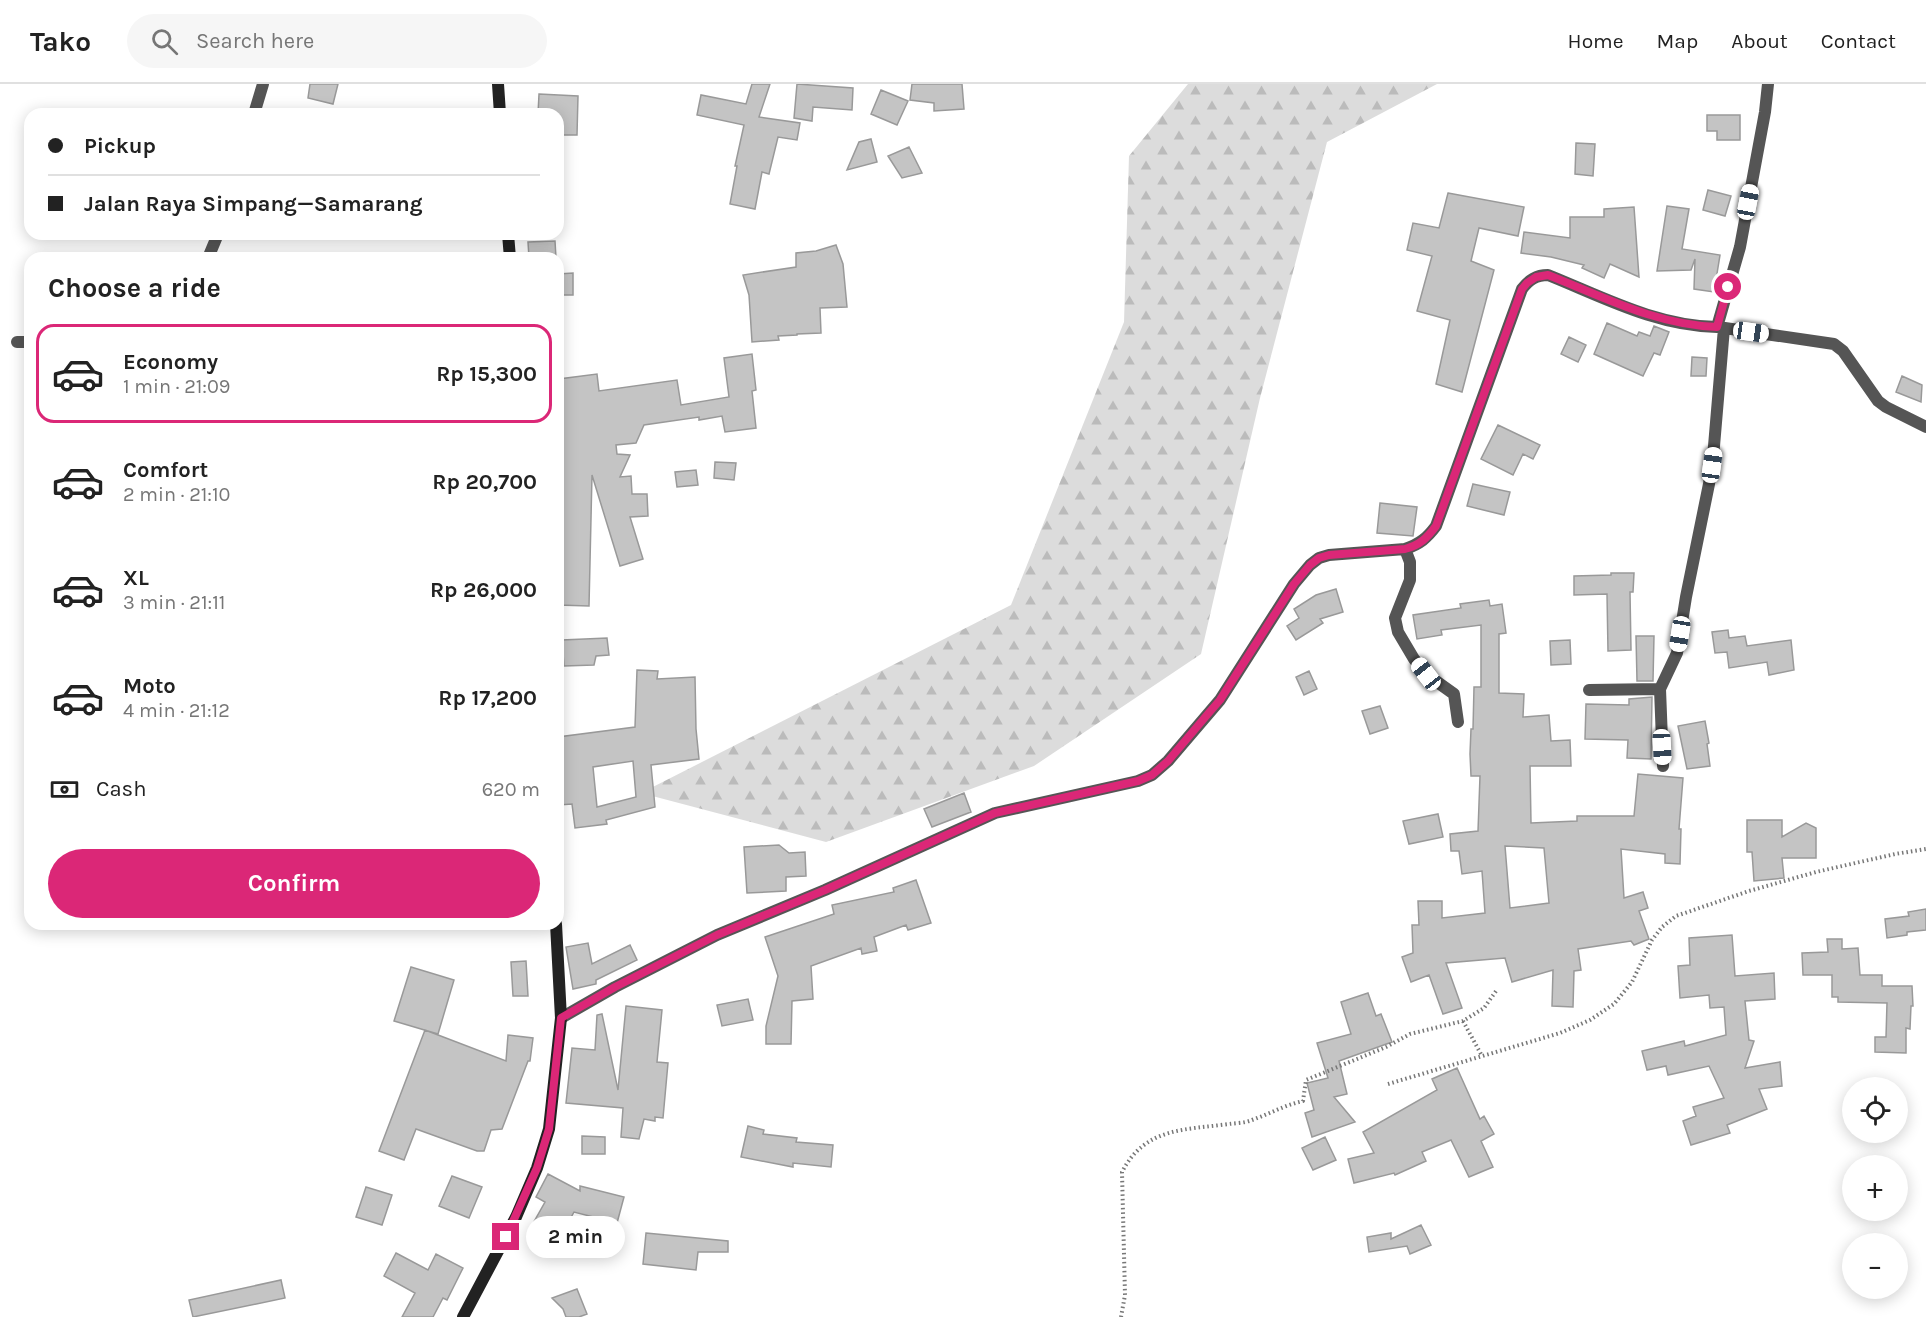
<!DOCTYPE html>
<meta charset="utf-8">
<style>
:root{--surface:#fff;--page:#f6f6f6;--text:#222;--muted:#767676;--line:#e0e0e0;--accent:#db2777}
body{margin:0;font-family:Karla,sans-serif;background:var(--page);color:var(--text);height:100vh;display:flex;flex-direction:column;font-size:22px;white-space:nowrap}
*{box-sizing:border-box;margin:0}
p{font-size:20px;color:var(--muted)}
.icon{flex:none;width:33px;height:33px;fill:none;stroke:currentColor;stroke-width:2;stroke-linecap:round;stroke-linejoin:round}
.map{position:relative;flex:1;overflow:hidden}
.panel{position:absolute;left:24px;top:168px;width:540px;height:678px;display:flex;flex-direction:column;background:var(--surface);border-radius:18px;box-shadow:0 3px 15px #0003}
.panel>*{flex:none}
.guide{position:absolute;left:24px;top:24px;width:540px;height:132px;border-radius:18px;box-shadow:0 3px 15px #0003;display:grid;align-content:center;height:132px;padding:0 24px;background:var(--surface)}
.tools{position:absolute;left:1842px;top:993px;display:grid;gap:12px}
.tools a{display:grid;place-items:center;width:66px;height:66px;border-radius:50%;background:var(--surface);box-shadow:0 3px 15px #0003;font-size:30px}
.end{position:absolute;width:27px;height:27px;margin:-14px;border:8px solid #db2777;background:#fff;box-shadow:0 0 0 3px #fff}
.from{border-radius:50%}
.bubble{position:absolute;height:42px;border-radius:21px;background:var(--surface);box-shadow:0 3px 15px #0003;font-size:20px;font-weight:700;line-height:42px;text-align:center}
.car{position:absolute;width:18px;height:36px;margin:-18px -9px;border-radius:8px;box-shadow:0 0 4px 2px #0007;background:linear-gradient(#fff 24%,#345 0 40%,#fff 0 76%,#345 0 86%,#fff 0)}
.guide b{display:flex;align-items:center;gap:21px;height:57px;font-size:22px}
.guide b+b{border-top:2px solid var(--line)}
.guide i{width:15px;height:15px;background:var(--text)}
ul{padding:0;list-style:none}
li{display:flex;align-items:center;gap:18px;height:99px;margin:0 12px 9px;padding:0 12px;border:3px solid transparent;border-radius:18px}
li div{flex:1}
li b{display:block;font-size:22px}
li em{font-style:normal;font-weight:700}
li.current{border-color:var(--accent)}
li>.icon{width:54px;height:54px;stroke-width:1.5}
h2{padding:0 24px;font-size:27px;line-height:72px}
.pay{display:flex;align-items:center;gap:15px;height:66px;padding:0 24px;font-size:22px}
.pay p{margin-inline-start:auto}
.button{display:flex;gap:12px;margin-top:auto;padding:12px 24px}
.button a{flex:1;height:69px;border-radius:36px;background:var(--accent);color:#fff;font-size:24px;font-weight:700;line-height:69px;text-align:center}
header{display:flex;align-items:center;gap:36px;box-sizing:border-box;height:84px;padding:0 30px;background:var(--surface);border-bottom:2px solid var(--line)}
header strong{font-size:28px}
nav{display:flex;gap:33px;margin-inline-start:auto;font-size:21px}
.search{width:420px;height:54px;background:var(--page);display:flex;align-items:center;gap:15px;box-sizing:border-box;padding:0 21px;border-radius:33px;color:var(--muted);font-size:22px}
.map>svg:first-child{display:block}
</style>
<header>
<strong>Tako</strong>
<div class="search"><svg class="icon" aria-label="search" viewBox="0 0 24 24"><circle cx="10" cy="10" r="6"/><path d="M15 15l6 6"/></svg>Search here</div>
<nav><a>Home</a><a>Map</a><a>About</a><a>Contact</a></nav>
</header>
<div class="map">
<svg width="1926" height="1233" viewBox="0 0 1926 1233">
<defs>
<pattern id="forest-firs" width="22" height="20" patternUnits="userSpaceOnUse" patternTransform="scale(1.5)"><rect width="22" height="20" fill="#dcdcdc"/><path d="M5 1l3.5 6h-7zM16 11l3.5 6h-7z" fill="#bbb"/></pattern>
</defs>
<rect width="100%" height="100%" fill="#fff"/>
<!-- forest -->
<path fill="url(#forest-firs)" d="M1188,0h249l-110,58 -67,256 -59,256 -167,112 -208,76 -185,-49 370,-188 113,-283 5,-166z"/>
<!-- building -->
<path fill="#c4c4c4" stroke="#999" stroke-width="1.5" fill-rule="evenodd" d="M310,0h28l-5,20 -25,-6z
M752,0h18l-11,33 41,6 -3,17 -19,-3 -9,37 -7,-2 -7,37 -25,-5 7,-38h-2l9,-41 -47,-10 4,-20 45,9z
M797,0l56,4 -1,22 -39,-3 -1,14 -18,-3z
M912,0h50l2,25 -30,2v-8l-24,-3z
M881,6l27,11 -11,24 -26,-11z
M539,10l39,2 -1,39h-19v-21h-20z
M1707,31h33v25h-23v-9h-10z
M871,55l6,23 -30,8 12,-28z
M1576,59l19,1 -2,32 -18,-2z
M909,63l13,26 -20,5 -14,-22z
M1708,106l23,6 -6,20 -22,-6z
M1448,109l76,14 -6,29 -39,-8 -8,33 23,9 -32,122 -26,-8 14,-64 -33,-9 15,-55 -25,-6 6,-27 26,5z
M1667,122l22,3 -7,40 38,6 -6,37 -20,-3 1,-30 -4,11 -34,1z
M1634,123l5,70 -29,-13 -6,14 -22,-10 2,-3 -33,-8 -30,-4 3,-21 46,6v-21h34v-8z
M555,157l1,17h-27l-1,-16z
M836,161l7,19 4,43 -27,1 1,25 -24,1v1l-19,1 1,4 -27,2 -3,-47 -6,-20 53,-8v-14l20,-2z
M573,189v22h-15v-21z
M1607,239l30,13 2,-4 11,4 4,-10 15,6 -9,23 -6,-2 -11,23 -49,-22z
M1569,253l17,8 -8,17 -17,-8z
M752,270l4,36 -4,1 4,37 -31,4 -3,-16 -23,4v-3l-55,8 -8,18 -20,2 1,9 13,1 -10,22 11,-1 1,18h15l1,22 -18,1 13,42 -23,7 -28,-91 -3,131 -31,-1v-209h4l-3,-17 38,-5 2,17 78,-11 4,25 48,-8 -5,-39z
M1692,273l15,1 -1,18h-15z
M1902,292l20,9 -1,17 -25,-10z
M1498,341l42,20 -7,14 -10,-5 -10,21 -32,-16z
M715,378l21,1 -2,17 -20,-2z
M696,386l2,15 -21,2 -2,-15z
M1473,400l37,8 -6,23 -37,-9z
M1380,419l37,4 -4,29 -36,-3z
M1611,489h23l-1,19h-3l1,58 -23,1 -1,-57 -33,1v-19l37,-1z
M1336,505l7,23 -23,7 3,4 -27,17 -9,-14 12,-8 -5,-9 22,-14z
M1489,516l1,6 12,-2 4,29 -7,1v59l25,1 -1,23 26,-2 2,26 19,-1 1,26h-41l1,57 46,-2v-5h57l4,-42 45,4 -4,51h2l-1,35 -15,-1v-9l-44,-5 3,49 19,-6 5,16 -9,3 10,28 -15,6 -3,-4 -53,8 3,21 -7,1 -1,36 -21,-1 1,-36 -41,12 -7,-24 -59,5 16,45 -19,6 -14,-39 -18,7 -9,-25 11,-4 -1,-28h7l-1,-24h24v17l43,-5 -3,-42 -20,3 -3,-23h-8l-1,-17 28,-3 2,-55h-9l-1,-22 1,-25h2l1,-42h7v-62l-40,5 1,5 -25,4 -4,-24 48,-7 -1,-4zM1505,762l39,2 5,55 -39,5z
M1728,546l1,8 16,-2 2,10 44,-6 3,30 -25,5 -2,-13 -38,6 -2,-16 -12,1 -3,-21z
M1636,552h18l-1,45h-16z
M607,554l2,17 -13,1 -2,9 -30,1 -2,-26z
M1570,556l1,24 -20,1 -1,-24z
M637,586l21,1 -1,8 38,-2 1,52 3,30 -48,6 4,42 -49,13 1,4 -32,4 -3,-24 -13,1 -1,-68 77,-10zM633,677l3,36 -39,10 -4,-40z
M1309,587l8,18 -13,6 -8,-18z
M1652,613l-1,62 -24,-1 1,-18 -43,-1 1,-35 43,1v-6z
M1380,622l8,22 -18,6 -8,-23z
M1705,637l4,22 -2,1 3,22 -23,3 -9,-43z
M964,709l7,19 -39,15 -8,-18z
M1438,730l5,23 -34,7 -6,-23z
M1747,736h35v17l24,-14 10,5v30h-34l2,20 -30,3 -2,-29h-5z
M779,761l10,8 16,-1 1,24 -20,1v14l-39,2 -3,-46z
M916,796l15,43 -23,7 -2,-5 -32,12 3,14 -15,3 -1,-6 -50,18 2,33 -21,2 -1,43h-25v-18l12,-50 -13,-39 69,-23 -2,-9 62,-13 -1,-4z
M1926,825v21l-19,2v3l-20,3 -2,-19 24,-3 -1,-4z
M1732,851l3,41 39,-3 1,26 -30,2 4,39 5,1 -9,27 35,-6 2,24 -23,3 8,20 -40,16 3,8 -39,12 -8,-24 13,-5 -3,-9 31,-9 -15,-32 -41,9 -2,-9 -19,4 -5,-19 42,-10 1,5 41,-11 -2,-28 -14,1 -1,-13 -29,3 -2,-32 12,-1 -1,-27z
M1827,855h15v10l16,-1 2,27h22v11h30l1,20h-2l-1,23 -4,-1v25l-31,-1v-15h11l1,-34 -49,-1v-5h-6v-22h-29l-1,-22 26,-1z
M588,859l4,21 38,-19 7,15 -41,20v4l-23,5 -7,-42z
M526,877l2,35h-15l-2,-34z
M411,883l43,13 -16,54 -44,-13z
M1368,909l8,23 5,-2 11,28 -53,19 8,33 -13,3 21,25 -43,15 -7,-24 9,-3 -7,-27 21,-5 -11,-35 34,-9 -10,-32z
M748,915l5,21 -31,6 -5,-21z
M626,922l36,4 -5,52 11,1 -5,55 -8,-1v4l-11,-2 -5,20 -18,-2 2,-29 -57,-5 6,-55 23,2 2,-35 5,-1 16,76z
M425,946l81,31 2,-26 25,3 -3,23h-2l-26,68 -11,1 -7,21h-7l-61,-22 -12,31 -25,-9z
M1457,984l23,51 4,-3 10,18 -13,7 12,26 -24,10 -18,-37 -29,12 4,9 -31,14 -1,-2 -40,10 -6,-24 26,-6 -11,-21 74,-42 -5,-11z
M748,1042l16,4 -1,4 34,4 -1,4 37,3 -2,22 -38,-4v4l-52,-10z
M582,1052l23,1v17h-23z
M1325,1053l11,23 -23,10 -11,-22z
M548,1090l32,17v-5l44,11 -7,26 -43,-11 -12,22 -8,-4 -4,7 -19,-10 14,-25 -9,-5z
M452,1092l30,11 -13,31 -30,-12z
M366,1103l26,8 -10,30 -26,-8z
M1421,1141l10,20 -21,9 -3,-8 -38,6 -2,-15 24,-4v6z
M646,1149l82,8v11h-30l-2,18 -53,-6z
M396,1169l32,17 8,-16 27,14 -16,32 -4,-2 -10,19h-31l13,-24 -31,-17z
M281,1196l4,18 -92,19 -4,-17z
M577,1205l10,25 -8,3h-13l-3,-8 -11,-11z"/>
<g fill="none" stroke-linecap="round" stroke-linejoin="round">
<!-- path -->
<path stroke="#777" stroke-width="4" stroke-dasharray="1.5 3" stroke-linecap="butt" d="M1463,937l19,35
M1388,1000l172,-51 30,-13 24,-16 18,-22 20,-42 10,-13 14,-11 73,-25 67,-19 79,-18 31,-5
M1121,1233l4,-22 -3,-123c23,-45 63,-42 107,-48 7,-1 16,-1 23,-4 17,-6 33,-15 51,-19l3,-21 80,-33 24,-13 53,-13 21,-13 12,-17"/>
<!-- street -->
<path stroke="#555" stroke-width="12" d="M254,30l9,-30
M208,174l10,-24
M1718,243l116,17 9,7 35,50 8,6 40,20
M17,258h13
M1405,465l5,13v18l-15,38 3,14 16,27 12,15 28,20 4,28
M1660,605l3,77
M1589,606l71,-1 17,-36 9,-56 23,-113 5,-38 10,-118
M561,934l54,-31 102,-52 108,-45 170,-77 143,-32 14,-6 16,-14 52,-61 74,-116 16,-19 9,-7 10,-3 76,-6c15,-5 22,-11 31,-23l86,-237c7,-9 14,-14 26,-14 55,22 108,51 169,52l23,-80 25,-135 3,-28"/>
<!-- secondary -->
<path stroke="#222" stroke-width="12" d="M498,0l2,30
M508,150l2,24
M463,1233l53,-100 21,-49 12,-39 12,-111 -5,-94"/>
</g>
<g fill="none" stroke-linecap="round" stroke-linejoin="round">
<!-- route -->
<path stroke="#db2777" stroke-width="8" d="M506,1153l31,-69 12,-39 12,-111 54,-31 102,-52 108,-45 170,-77 143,-32 14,-6 16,-14 39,-46 13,-15 74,-116 16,-19 9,-7 10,-3 76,-6c15,-4 22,-11 31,-23l86,-237 5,-6 9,-6 12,-2c56,22 108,50 169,52l11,-40"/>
</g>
</svg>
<div class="tools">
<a><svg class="icon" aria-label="locate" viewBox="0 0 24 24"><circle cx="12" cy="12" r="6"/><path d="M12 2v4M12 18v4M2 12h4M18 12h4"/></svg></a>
<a>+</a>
<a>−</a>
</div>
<i class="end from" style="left:1728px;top:203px"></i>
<i class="end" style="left:506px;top:1153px"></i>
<div class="bubble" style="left:526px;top:1132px;width:99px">2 min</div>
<i class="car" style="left:1748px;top:118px;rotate:11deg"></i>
<i class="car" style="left:1751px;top:248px;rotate:98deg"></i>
<i class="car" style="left:1712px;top:381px;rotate:8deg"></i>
<i class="car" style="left:1680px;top:550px;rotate:189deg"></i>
<i class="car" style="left:1426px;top:590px;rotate:322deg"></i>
<i class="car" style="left:1662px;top:663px;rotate:177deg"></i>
<div class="guide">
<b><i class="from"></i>Pickup</b>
<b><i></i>Jalan Raya Simpang—Samarang</b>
</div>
<section class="panel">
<h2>Choose a ride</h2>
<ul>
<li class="current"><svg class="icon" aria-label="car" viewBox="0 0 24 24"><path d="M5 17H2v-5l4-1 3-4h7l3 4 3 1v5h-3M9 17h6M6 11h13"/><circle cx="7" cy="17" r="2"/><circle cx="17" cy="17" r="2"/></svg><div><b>Economy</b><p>1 min · 21:09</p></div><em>Rp 15,300</em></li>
<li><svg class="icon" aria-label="car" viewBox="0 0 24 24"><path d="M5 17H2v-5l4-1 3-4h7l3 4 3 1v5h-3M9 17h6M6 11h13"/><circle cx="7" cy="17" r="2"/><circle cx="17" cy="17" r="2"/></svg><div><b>Comfort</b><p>2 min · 21:10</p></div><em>Rp 20,700</em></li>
<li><svg class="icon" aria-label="car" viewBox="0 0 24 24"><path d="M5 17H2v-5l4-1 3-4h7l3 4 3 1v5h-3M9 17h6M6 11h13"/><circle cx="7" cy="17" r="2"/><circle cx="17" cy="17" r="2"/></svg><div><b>XL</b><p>3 min · 21:11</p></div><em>Rp 26,000</em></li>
<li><svg class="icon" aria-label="car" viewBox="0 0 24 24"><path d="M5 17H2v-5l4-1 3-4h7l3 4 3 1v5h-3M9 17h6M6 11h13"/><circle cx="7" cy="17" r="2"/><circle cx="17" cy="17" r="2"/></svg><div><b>Moto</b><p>4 min · 21:12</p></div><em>Rp 17,200</em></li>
</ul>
<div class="pay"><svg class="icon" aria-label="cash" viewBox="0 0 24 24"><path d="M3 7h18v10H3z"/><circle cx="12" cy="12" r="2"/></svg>Cash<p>620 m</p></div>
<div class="button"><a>Confirm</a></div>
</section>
</div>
